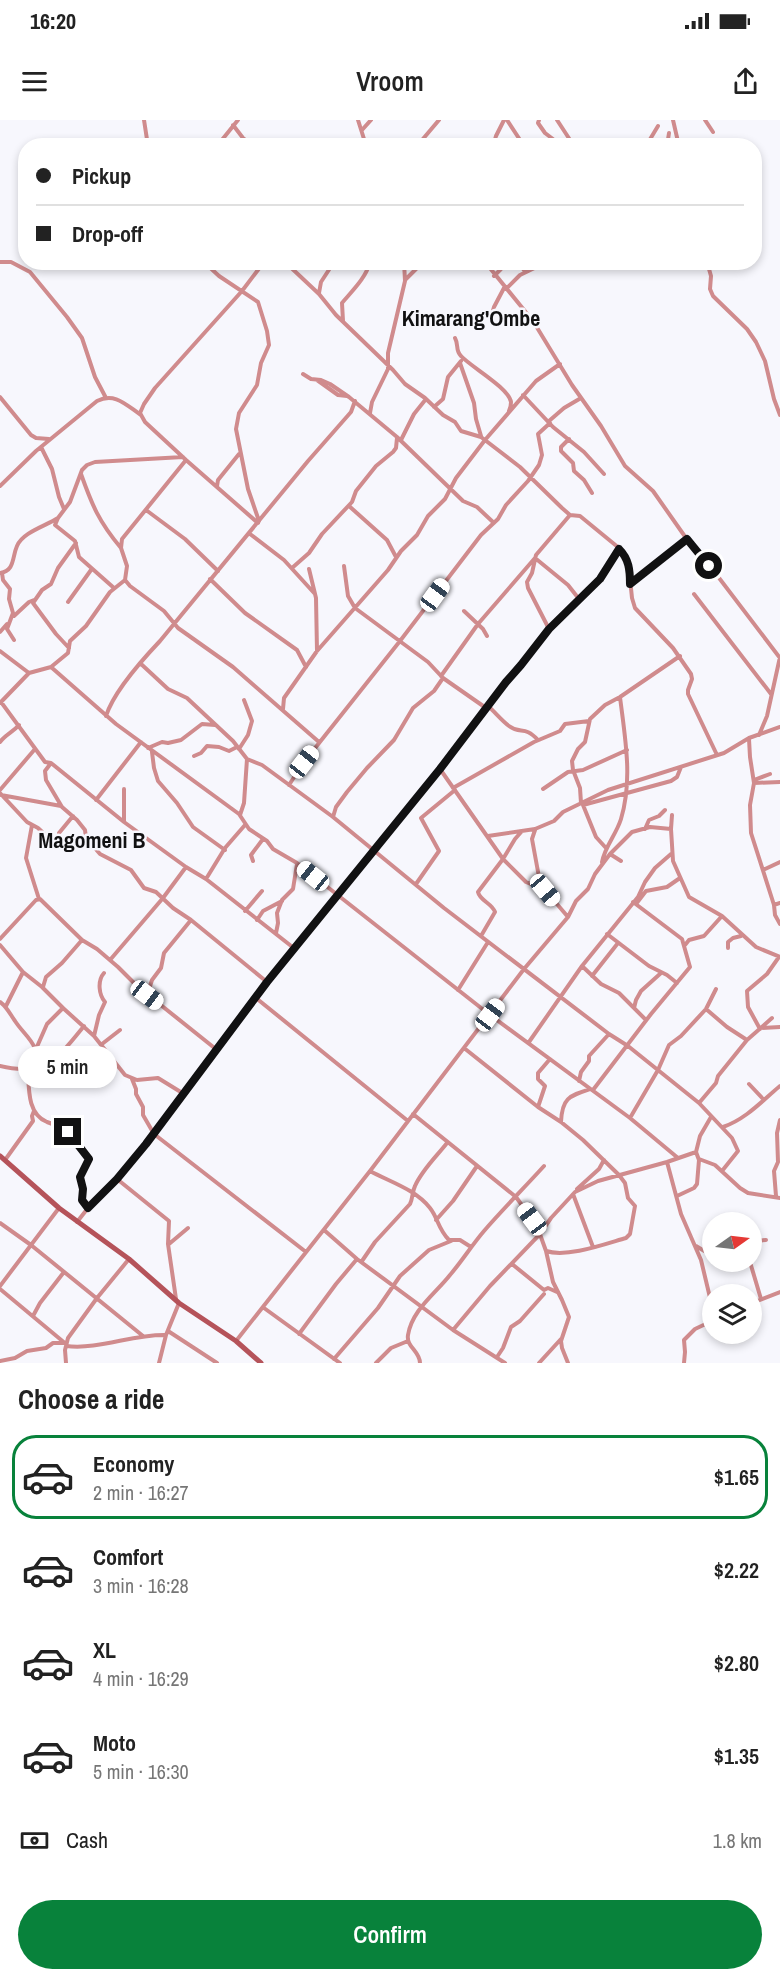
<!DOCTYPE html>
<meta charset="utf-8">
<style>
:root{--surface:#fff;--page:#f6f6f6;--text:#222;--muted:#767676;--line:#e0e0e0;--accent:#08823b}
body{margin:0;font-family:"Archivo Narrow",sans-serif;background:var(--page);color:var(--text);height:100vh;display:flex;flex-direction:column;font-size:22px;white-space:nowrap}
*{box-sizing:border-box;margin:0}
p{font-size:20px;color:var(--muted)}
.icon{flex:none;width:33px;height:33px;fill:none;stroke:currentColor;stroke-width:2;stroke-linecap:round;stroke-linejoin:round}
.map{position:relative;height:1243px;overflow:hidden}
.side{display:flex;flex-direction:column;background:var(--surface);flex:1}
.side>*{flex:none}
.banner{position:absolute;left:18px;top:18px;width:744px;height:132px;border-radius:24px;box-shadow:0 3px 9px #0003;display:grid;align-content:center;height:132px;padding:0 18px;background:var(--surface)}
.needle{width:39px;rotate:76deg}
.tools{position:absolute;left:702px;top:1092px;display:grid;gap:12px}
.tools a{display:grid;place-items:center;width:60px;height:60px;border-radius:50%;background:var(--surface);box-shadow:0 3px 9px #0003;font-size:30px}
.end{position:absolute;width:27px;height:27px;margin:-14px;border:8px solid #111112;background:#fff;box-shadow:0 0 0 3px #fff}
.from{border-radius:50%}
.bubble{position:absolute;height:42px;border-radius:21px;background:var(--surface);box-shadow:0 3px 9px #0003;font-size:20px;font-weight:600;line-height:42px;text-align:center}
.car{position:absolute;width:18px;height:36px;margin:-18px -9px;border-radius:8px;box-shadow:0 0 4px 2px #0007;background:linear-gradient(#fff 24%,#345 0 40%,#fff 0 76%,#345 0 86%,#fff 0)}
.banner b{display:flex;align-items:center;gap:21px;height:57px;font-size:22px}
.banner b+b{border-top:2px solid var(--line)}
.banner i{width:15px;height:15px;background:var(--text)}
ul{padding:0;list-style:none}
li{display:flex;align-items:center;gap:18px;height:84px;margin:0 12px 9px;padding:0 6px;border:3px solid transparent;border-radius:24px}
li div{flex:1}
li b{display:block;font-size:22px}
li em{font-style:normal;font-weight:600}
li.current{border-color:var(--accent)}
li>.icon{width:54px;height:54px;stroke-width:1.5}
h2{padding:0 18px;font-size:27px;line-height:72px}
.pay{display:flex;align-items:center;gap:15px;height:66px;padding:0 18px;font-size:22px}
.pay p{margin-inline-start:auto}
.primary-button{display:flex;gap:12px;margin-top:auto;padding:12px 18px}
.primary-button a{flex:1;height:69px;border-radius:36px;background:var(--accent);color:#fff;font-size:24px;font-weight:600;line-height:69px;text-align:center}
.status{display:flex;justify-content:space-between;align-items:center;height:42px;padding:0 30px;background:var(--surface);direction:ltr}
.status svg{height:16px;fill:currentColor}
header{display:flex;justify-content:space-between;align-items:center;height:78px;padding:0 18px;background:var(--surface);font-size:27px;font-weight:600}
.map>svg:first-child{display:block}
</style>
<div class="status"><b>16:20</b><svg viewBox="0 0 49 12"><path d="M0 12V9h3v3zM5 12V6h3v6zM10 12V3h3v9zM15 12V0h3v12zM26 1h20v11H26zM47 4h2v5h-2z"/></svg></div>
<header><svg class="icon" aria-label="menu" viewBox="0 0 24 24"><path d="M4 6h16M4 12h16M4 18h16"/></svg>Vroom<svg class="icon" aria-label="share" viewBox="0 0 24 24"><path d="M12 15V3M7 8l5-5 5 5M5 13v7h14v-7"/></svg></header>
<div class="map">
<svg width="780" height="1243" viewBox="0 0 780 1243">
<rect width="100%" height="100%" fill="#f7f7fd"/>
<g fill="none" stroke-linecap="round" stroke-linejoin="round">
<!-- minor -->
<path stroke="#d08b8d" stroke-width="4" d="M144,0l4,26
M358,0l6,19 5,7
M507,0l17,26
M539,0l-1,3 7,10 17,13
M557,0l17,26
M673,0l6,26
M705,0l8,12
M233,5l10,13 10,8
M362,10l9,-10
M217,26l21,-26
M417,26l22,-26
M493,26l3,-10 8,-16
M646,26l12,-20
M667,26l2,-13
M0,142h11l19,10 37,45 15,21 13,39 11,21
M204,142l15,14 39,26 9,29 2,14 -8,18 -4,22 -18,28 -3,16 12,60 11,32
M285,142l34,32 17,21 57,55 12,14 20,14 18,17 12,7 6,9 20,6 39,30 42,41 8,7 10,1 39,32 7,8 3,13 3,29 3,10 38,40 18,26 1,5 -4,11v4l29,61
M485,142l48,59 39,64 29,41 24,40 28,25 33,47 11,11 83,109
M519,142l6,10
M707,142l4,14 -1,13 3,7 34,33 9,13 9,19 9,38 6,16
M494,156l7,-7 3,-7
M405,160l18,-18
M506,169l14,-14 27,-13
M319,173l2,-11 13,-20
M491,197l3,-10 10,-19
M343,201l-1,-18c10,-12 24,-25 28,-41
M455,218c4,7 0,12 6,18 10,11 48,32 50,46 0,2 -1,7 -2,9
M460,243l14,40 2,16 5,17
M303,254l8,5 10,1 9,4 19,13 48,40 66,64 14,6 17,16
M317,260l21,15 9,1
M523,275l30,32 31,25 20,22
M0,277l31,38 5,3 13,1
M434,287l9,-8 5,-22 13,-16
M370,293l2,-11 16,-33v-16l17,-72 -1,-19
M549,301l15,-13 17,-10
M569,319l-8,8v4l12,12 1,8 10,9 8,13
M401,320l13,-26 12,-15
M41,327l11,22 7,28 5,12
M186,340l-64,79 -1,9 6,18 -2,14 5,6 34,25 14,17 55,39 86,75
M81,354c11,31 18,48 40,74
M0,366l36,-35 61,-50c18,-9 29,4 44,14
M217,366l1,-6 21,-26
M349,386l38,34 9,17
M146,390l39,29 33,32
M258,403l-72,-63 -41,-38 -5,-9 4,-9 11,-16 87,-97 22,-29
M250,414l34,26 31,34
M344,446l4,30 7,12 73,54 15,16 43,30
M292,448l17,-15 13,-19 30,-32 4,-11 20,-25 17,-14 3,-4 1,-10
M309,449l7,29 1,53
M0,453c15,-2 12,-16 17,-27 6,-14 29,-20 41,-28
M2,453l1,7 7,9 -1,10 4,14 -6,16 7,11
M210,459l35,34 52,37 9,17
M631,463l56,-44
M114,468l-35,-31 -4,-16 -20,-16 3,-7 12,-16 12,-32 5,-5 8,-3 88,-5
M694,474l77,100
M68,482l23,-32
M464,491l19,18 4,7
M14,496l15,-14 5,-2
M549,509l-21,-41 -1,-6 5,-9 4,-18 34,-40
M0,512l7,-8
M69,528l-13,-14 -23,-31 9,-13 9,-6 7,-16 18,-25
M0,531l29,22
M140,543l28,26 19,9 16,15 30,28 14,18 15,6 71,52 111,91 165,126 19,12 71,57
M51,547l65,57 123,90 10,15 18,12 6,8 24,14 193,152 140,103 48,40
M441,556l37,-52 57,-66 33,27 11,14
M1,582l44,60 6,1 73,59 62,45 20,12 89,70
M0,583l29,-30 22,-6 17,-14 2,-12 16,-15 24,-34 15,-12
M487,585c8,7 14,15 22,21 12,9 15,-1 29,14
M283,589l1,-11 33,-47 71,-81 13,-19 16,-16 11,-19 17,-17 11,-21 29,-38 51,-59 24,-17
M106,596c8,-25 36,-56 54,-75l148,-180 43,-49 4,-11
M759,615l8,-19 13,-59
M749,619l1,18 4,26 -4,22 1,28 23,72 1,10 5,9
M0,622c6,-8 13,-10 19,-17
M148,628l14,-6 6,1 13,-3 21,-16 13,1
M239,629l9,-14 4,-14 -8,-21
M152,632l2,16 4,13 19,22 16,24 32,23
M194,636l7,-3 6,-7 12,1 10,4 8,-4
M51,643l-6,8 1,9 16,27 15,13 8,10 1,8 14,16 31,16 13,18 12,4 17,16 18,12 76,62
M440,649l63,90 23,23 19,8 23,27
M754,660l16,-6
M754,663l26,-1
M289,665l15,-23 96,-121 81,-106 17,-16 8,-14 22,-24 11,-16 3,-10 -4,-21 12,-11
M453,668l81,-46 26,-11 5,-7 24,-3
M543,669l25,-17 15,-2 44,-20
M0,670l35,-41
M0,673l27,29 11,6 13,12
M1,675l60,11
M96,680l45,-58
M581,683l-1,-15 -7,-18 -1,-9 6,-12 7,-7 5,-23 15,-14 15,-8 60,-41
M583,685l88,-24 6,-4 4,-10
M583,685l13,32 10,11
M240,695l4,-12 3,-44
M333,697l3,-10 11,-15 20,-24 27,-28 19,-32 21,-17 9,-13
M124,701v-32
M32,705l-6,33 13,41
M645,709l4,-9 10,-4 6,-6
M671,709l1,-14
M535,710l-3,9 9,49
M59,713l14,-17
M488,716l47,-7 19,-8 9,-9 45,-22 116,-37 25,-15 31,-11
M610,734l11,7
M253,741l-2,-6 12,-16
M602,742c3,-16 14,-27 19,-43 12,-40 4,-81 -1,-122
M763,750l17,-8
M206,759l19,-31 20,-23
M416,764l23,-33 -18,-33 34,-28
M636,784l10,-13 21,-4 13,-9
M774,785l6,-2
M245,791l17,-20
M257,800l6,-9 19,-10
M276,813l2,-10 -1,-10 5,-13 11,-11 4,-25
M607,814l42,32 18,9 10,8
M481,816l14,-24c-3,-9 -15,-11 -17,-20l25,-33 12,-20 7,-8
M0,819l36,-39 4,-1 42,41 15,9 21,18 19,19 80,64
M0,825l23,27 19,15 21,21 31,28 31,39 12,5 21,-2 26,16
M685,825l4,-5 15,-4 18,-20
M728,828v-6l5,-4 8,-2
M110,840l53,-62 23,-31
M582,846l19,18 18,9 27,27
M592,856l26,-33
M43,867l3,-10 16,-14 20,-23
M458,870l30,-48
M147,875l5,-15 9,-12 3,-15 27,-33
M256,878l152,123
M0,882c7,5 10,12 15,19 11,17 28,24 18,48
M6,886l17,-34
M634,888l2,-8 5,-9 20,-18
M706,889l21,18 20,13
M760,908l20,-1
M760,909l-12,-22 -1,-16 20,-17 12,-17
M94,916l5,-21 6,-13c-6,-7 -8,-21 -1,-29
M529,922l53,-76 56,-69 7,-15 10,-14 16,-14
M102,924l18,-14
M464,928l74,59 23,15 22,18 36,35 6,8 3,15 7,8 -5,28 -4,4c-21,6 -59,20 -80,13
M36,929l11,-25 16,-16
M0,946c45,11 58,-8 84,-40
M28,950c1,18 -1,44 19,52 6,2 12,4 17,8 8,5 19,21 25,29l-9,18 3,12v13l5,6
M132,959l4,10v5l7,13v8l11,19 152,118
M579,961l2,-9 8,-11v-5l20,-22
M749,964l15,16
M593,970l58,-76 39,-47 -8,-28 -49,-37
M538,987l7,-21 -7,-7v-6l12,-14
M413,994l103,83 21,29 9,25 7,31 9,18 7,17 -8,24 1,7 6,15
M630,998l28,-48 11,-25 12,-9 25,-27 10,-20
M561,1002c1,-24 8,-26 29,-33
M723,1007c23,-8 39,-26 57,-41
M699,1039l16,6 25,23 8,5 32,5
M5,1040l28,-39 -1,-5 2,-5
M667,1042l14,52 20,46 11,46
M370,1051c20,11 45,18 60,37 8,10 8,21 19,32h11l11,7
M722,1051l16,-20 -6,-13 -33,-35 17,-20 2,-7 29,-36 25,-22
M117,1059l52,42 -1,23 8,55
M577,1069l22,-20 5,-9
M573,1074l20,53
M677,1076l17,-8 3,-4 2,-24 -3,-8 4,-16 11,-19
M776,1076l-2,-25 4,-9 -1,-29 3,-13
M436,1100l17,-19 24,-35
M77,1102l11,-14 29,-29 37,-45 113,-152 173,-213 65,-87 16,-17 28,-36 52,-50 18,-31
M0,1103l31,22 112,91
M324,1110l33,29 96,71 52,33
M752,1121l14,-1
M169,1124l19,-16
M696,1126l10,6 6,-2
M362,1141l13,-19 35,-38c3,-6 2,-12 5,-18 7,-16 21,-29 32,-43
M750,1142l11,37
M512,1144l32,26 4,-2 9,4
M0,1166l59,-78
M0,1169l66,55
M752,1183l28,-11
M264,1188l76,55
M33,1196l7,-13 24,-31
M453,1210l37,-44 50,-52 11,-16 24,-26 23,-11 69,-19 29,-10
M168,1211l49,32
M299,1214l37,-50 21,-25
M236,1221l134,-170 154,-202 44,-52 8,-16 12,-12 7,-15 15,-20 22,-22 18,-5 21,2 2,32 16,36 33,19 34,31 24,10
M66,1226c34,4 66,-12 100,-11
M497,1237l6,-9 8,-21 9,-6 24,-27
M334,1239l44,-51 22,-32 29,-26 22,-9
M0,1241l15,-3 12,-7 19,-3 7,-5h11
M66,1243l-1,-13 3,-12 29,-40 32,-39
M159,1243l7,-28 13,-32
M376,1243l15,-15 17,-7
M420,1243c0,-12 -14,-16 -12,-28 4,-25 27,-41 42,-60 12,-14 22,-30 34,-44 19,-22 40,-43 60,-65
M539,1243l22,-24
M684,1243l1,-11 -1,-12 11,-11 17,-8"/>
<!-- secondary -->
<path stroke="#b5535a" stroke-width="5" d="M0,1036l59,52 70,51 50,44 57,38 25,22"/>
</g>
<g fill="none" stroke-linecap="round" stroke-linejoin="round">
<!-- route -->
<path stroke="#111112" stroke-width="8" d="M68,1012l21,27 -9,18 3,12 -1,11 6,8 29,-29 29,-35 121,-162 173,-213 66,-87 15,-17 28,-36 51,-50 19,-30c10,10 11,21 11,35l57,-45 22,27"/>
</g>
<g text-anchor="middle" stroke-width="5" stroke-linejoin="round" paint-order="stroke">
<!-- quarter labels -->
<g font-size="22" font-weight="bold" fill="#111112" stroke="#f7f7fd">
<text x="471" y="206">Kimarang'Ombe</text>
<text x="92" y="728">Magomeni B</text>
</g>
</g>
</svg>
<div class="tools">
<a><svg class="needle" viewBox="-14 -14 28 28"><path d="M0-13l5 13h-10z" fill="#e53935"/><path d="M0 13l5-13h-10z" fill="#767676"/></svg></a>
<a><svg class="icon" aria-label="layers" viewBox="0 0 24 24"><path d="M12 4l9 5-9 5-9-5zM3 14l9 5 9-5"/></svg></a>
</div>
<i class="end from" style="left:709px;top:446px"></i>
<i class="end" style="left:68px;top:1012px"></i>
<div class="bubble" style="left:18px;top:926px;width:99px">5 min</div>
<i class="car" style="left:435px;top:475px;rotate:36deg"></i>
<i class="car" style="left:304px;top:642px;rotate:38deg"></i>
<i class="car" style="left:313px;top:756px;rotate:309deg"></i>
<i class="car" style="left:545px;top:770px;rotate:140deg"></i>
<i class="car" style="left:147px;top:875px;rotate:127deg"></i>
<i class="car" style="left:490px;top:895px;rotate:37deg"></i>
<i class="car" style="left:532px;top:1099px;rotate:323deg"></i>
<div class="banner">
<b><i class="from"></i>Pickup</b>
<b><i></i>Drop-off</b>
</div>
</div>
<section class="side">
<h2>Choose a ride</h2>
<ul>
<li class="current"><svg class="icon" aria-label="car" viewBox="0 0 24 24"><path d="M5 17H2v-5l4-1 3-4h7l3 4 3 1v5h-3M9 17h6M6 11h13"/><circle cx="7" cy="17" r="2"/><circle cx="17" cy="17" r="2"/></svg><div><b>Economy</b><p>2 min · 16:27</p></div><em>$1.65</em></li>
<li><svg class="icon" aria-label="car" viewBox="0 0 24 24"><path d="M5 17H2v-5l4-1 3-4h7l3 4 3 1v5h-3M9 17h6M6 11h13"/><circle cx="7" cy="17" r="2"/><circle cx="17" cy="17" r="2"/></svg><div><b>Comfort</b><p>3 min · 16:28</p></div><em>$2.22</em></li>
<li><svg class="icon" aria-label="car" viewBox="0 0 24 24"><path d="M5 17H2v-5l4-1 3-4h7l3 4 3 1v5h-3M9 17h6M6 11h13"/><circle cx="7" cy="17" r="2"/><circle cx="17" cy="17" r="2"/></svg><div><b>XL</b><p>4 min · 16:29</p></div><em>$2.80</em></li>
<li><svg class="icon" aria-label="car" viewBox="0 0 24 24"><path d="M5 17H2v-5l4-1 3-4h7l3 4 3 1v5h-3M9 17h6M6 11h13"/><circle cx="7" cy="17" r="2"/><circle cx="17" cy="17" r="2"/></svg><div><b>Moto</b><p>5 min · 16:30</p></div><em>$1.35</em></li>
</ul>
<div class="pay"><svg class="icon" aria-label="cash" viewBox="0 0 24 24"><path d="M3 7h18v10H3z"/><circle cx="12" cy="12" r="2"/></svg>Cash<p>1.8 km</p></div>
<div class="primary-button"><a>Confirm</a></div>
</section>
